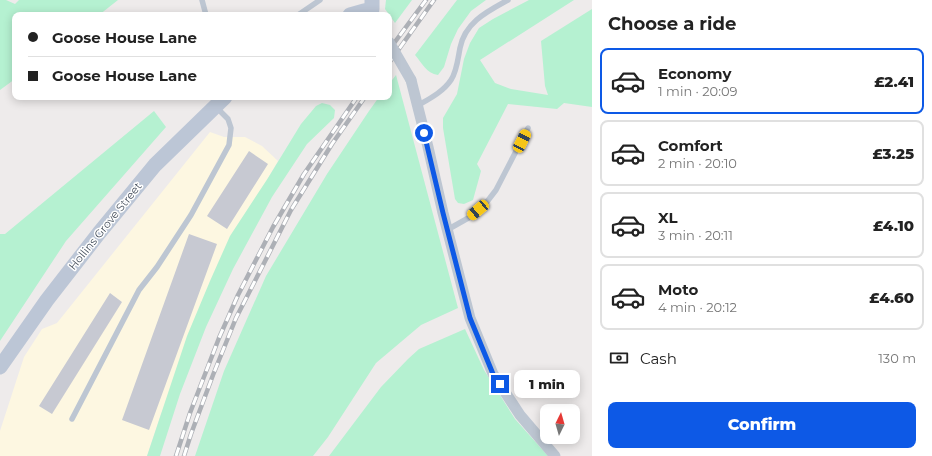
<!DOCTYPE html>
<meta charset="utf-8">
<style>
:root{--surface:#fff;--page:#f6f6f6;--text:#222;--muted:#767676;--line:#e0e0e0;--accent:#0d59e6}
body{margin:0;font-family:Montserrat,sans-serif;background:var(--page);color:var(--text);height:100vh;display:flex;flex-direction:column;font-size:15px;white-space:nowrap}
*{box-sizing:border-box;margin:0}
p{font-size:13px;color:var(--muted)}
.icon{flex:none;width:22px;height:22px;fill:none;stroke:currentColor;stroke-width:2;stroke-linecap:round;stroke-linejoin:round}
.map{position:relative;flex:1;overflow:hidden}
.details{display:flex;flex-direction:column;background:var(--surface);width:340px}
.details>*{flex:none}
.banner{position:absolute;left:12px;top:12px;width:380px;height:88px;border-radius:8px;box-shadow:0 2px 10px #0003;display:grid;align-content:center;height:88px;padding:0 16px;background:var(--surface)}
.needle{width:26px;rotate:5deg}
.tools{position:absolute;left:540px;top:404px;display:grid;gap:8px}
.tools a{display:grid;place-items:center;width:40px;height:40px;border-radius:8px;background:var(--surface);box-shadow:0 2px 10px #0003;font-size:20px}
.end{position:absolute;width:18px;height:18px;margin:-9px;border:5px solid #0d59e6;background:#fff;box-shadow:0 0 0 2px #fff}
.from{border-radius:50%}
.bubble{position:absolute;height:28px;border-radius:8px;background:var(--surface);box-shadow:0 2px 10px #0003;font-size:13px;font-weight:800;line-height:28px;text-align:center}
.car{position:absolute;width:12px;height:24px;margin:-12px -6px;border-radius:5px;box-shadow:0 0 3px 1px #0007;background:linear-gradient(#f5c518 24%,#345 0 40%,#f5c518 0 76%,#345 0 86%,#f5c518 0)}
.banner b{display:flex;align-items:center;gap:14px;height:38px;font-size:15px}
.banner b+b{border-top:1px solid var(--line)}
.banner i{width:10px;height:10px;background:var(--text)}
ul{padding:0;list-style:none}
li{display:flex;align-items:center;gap:12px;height:66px;margin:0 8px 6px;padding:0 8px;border:2px solid var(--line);border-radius:8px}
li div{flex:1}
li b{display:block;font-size:15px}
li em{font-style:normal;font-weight:800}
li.on{border-color:var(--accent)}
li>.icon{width:36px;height:36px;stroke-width:1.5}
h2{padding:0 16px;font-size:18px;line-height:48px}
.pay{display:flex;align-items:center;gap:10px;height:44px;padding:0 16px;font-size:15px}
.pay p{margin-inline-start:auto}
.primary-button{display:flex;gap:8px;margin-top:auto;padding:8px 16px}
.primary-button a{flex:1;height:46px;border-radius:8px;background:var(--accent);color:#fff;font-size:16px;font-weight:800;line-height:46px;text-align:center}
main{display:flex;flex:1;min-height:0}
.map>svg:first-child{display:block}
</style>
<main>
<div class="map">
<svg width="592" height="456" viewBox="0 0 592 456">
<rect width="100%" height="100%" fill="#eeebeb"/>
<!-- commercial -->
<path fill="#fdf7e1" d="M210,132l14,5h21l17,9 16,15 -10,17 -107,236 -14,42h-147v-25l24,-74 18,-28 15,-6z"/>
<!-- green -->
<path fill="#b5f1d1" d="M0,0h6l9,4 4,-4h99l-19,15h-84v64l-15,11z
M386,0h26l-17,23 -10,-14z
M457,0h29l-15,11 -13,18 -7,15 -7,23 -6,8c-12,-2 -16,-12 -23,-20z
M529,0h45l-94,60 15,23 16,6 37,6 -3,-9 -4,-45 51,-32v98l-28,-4 -7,6 -49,-5 -31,60 4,7 -8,29 -9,4 -6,-1 -3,-4 -12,-71v-10l14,-24 7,-35 6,-16 9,-15 14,-9z
M396,75l62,233 -37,17 -45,38 -48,74 -15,19h-118l29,-85 42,-95 61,-102 42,-63 10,-14h10v-13z
M322,103l8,2 5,5 -1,8 -27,26 -35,53 -39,72 -27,58 -26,67 -20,62h-13l40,-120 23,-55 20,-45 38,-58 33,-54 15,-18z
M154,111l12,16 -100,114 -66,100v-107h5z
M465,329l19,41 31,49 33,37h-219l52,-69 27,-28 11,-10z"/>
<!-- building -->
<path fill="#c7c9d2" d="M249,151l19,13 -41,65 -20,-13z
M189,234l28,10 -68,186 -27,-10z
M110,293l12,9 -70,112 -13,-8z"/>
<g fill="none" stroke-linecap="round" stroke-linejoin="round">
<!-- lane -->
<path stroke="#bdc6d2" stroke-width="5.5" d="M202,0l4,15
M298,15l22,-15
M417,106c12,-7 26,-14 34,-26 6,-9 7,-22 9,-32 5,-26 28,-37 48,-48
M447,230l23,-13 16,-14 10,-13 32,-62
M72,419l67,-129 18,-23 34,-52 38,-70 2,-17 -3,-9 -12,-12"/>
<!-- street -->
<path stroke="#bdc6d2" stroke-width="11" d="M411,80l17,67 15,66 27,105 23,56 27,41 35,41"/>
<!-- secondary -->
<path stroke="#bcc6d6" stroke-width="15" d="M350,15l14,-4 8,-2v-9
M0,367l47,-67 52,-67 56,-68 70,-68"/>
<defs>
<path id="rail" d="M389,50l37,-50
M389,63l45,-63
M176,456l14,-43 29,-75 19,-43 35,-68 31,-53 53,-77
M184,456l7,-22 22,-59 23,-57 23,-45 32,-63 41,-66 33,-47"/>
</defs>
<!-- rail casing -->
<use href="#rail" stroke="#adb0b6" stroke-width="4.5"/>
<!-- rail -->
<use href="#rail" stroke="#fff" stroke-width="3" stroke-dasharray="9" stroke-linecap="butt"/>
<!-- street-bridge -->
<path stroke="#bdc6d2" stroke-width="11" d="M389,42l22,38"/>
</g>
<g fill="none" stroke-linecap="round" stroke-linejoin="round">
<!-- route -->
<path stroke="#0d59e6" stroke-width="5" d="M424,133l19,80 27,105 23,56 7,10"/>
</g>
<g text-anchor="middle" stroke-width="3" stroke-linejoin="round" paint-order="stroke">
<!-- street labels -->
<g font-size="11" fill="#434d5a" stroke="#fff">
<text transform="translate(105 226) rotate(-51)" y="4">Hollins Grove Street</text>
</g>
</g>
</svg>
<div class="tools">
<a><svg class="needle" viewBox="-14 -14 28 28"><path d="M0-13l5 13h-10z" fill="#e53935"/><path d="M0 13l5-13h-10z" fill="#767676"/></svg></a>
</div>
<i class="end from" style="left:424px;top:133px"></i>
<i class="end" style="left:500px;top:384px"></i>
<div class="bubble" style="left:514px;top:370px;width:66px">1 min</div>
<i class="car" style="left:522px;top:141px;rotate:27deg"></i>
<i class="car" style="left:478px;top:210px;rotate:230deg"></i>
<div class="banner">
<b><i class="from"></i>Goose House Lane</b>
<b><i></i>Goose House Lane</b>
</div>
</div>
<section class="details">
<h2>Choose a ride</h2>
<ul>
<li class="on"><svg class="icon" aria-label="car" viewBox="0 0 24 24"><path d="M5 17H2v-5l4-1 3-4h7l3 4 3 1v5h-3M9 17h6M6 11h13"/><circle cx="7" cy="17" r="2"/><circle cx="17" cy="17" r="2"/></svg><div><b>Economy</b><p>1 min · 20:09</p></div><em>£2.41</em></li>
<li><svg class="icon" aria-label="car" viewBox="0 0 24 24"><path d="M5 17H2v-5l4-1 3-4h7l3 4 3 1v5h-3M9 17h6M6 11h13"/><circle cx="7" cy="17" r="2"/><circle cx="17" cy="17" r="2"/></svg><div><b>Comfort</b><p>2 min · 20:10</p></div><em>£3.25</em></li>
<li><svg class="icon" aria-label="car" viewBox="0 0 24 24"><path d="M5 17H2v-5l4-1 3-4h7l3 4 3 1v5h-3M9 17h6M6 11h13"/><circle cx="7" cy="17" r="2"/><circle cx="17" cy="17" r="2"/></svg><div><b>XL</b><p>3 min · 20:11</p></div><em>£4.10</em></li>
<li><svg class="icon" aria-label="car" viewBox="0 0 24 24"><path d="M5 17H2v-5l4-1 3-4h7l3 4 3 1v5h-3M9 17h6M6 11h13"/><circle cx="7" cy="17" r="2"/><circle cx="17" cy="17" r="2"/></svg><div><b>Moto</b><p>4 min · 20:12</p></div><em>£4.60</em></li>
</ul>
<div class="pay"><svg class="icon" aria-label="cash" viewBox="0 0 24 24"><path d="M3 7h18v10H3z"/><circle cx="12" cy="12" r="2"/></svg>Cash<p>130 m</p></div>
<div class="primary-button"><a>Confirm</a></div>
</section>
</main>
